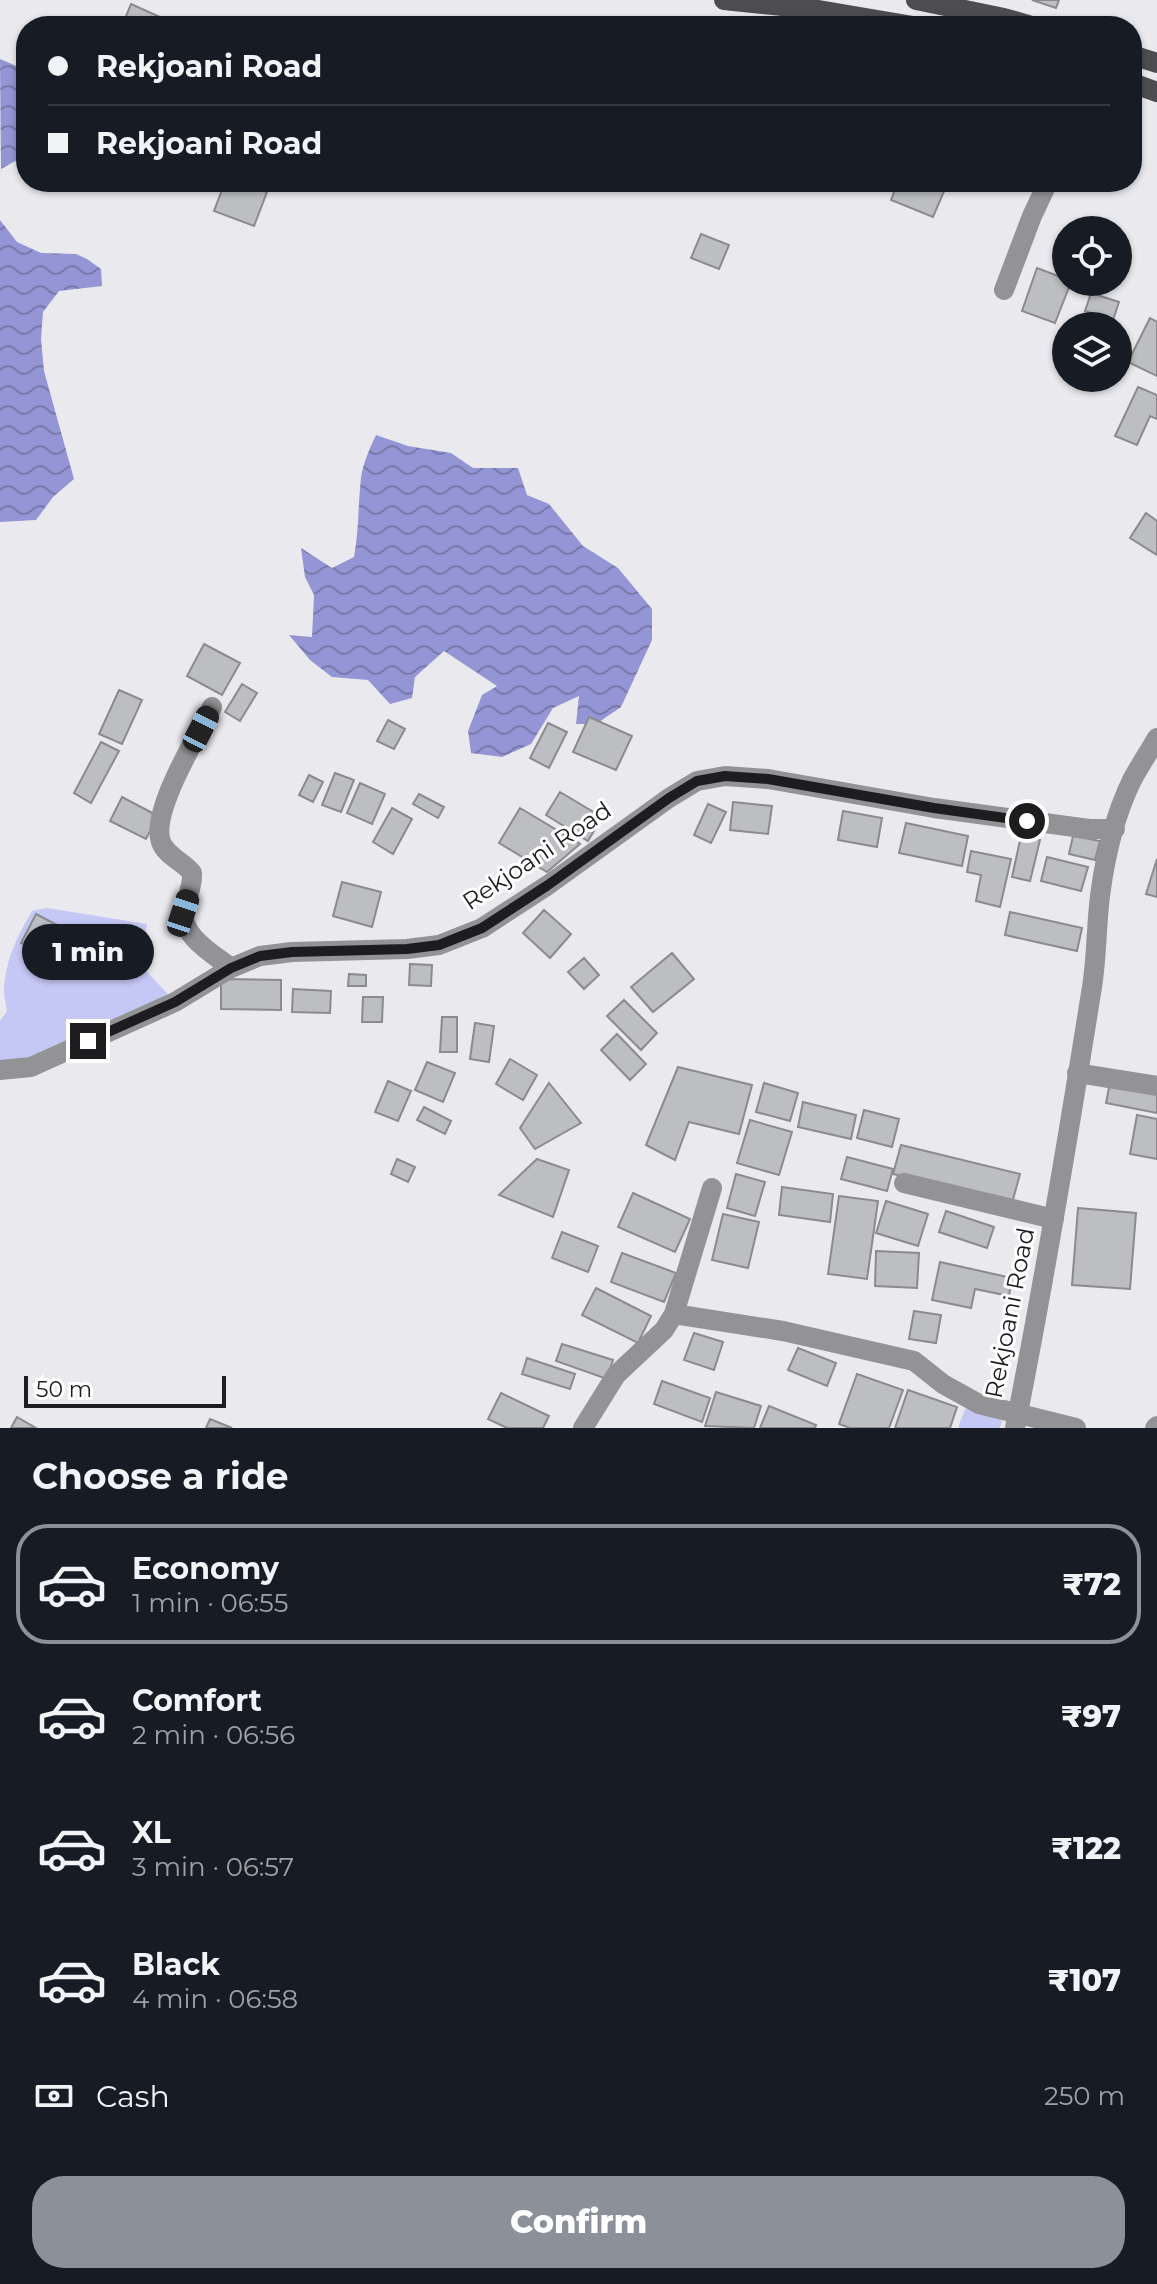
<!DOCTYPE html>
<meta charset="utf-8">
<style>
:root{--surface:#171b24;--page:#20242c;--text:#f1f3f6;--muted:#9ea1a6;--line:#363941;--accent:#8c9099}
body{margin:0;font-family:Montserrat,sans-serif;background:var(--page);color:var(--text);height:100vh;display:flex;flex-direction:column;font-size:30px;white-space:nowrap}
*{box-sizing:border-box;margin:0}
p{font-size:26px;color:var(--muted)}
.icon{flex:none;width:44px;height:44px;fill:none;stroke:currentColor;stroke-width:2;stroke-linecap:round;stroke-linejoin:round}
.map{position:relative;height:1428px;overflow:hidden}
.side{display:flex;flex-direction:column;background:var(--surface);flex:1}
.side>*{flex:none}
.top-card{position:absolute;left:16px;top:16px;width:1126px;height:176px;border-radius:32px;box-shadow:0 2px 6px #0004;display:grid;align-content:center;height:176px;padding:0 32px;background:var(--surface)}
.controls{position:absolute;left:1052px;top:216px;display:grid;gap:16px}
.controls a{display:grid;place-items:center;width:80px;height:80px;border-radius:50%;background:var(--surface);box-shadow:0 2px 6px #0004;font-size:40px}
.scale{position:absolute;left:24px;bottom:20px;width:202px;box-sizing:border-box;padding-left:8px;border:4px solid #1d1d1f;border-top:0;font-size:22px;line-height:28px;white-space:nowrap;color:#1d1d1f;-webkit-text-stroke:6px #fff;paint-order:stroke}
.end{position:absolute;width:36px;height:36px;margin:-18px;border:10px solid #1d1d1f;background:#fff;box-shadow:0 0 0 4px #fff}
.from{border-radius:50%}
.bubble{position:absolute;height:56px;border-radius:28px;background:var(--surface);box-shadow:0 2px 6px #0004;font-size:26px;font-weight:800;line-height:56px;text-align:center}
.car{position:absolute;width:24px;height:48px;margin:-24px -12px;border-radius:10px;box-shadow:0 0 6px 2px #0007;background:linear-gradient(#222 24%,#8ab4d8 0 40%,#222 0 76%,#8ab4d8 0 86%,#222 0)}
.top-card b{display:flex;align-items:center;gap:28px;height:76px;font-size:30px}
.top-card b+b{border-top:2px solid var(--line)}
.top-card i{width:20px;height:20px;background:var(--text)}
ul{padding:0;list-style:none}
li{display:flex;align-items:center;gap:24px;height:120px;margin:0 16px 12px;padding:0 16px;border:4px solid transparent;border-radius:32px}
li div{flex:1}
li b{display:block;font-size:30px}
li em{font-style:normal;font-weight:800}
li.on{border-color:var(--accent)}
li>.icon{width:72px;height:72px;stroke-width:1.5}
h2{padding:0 32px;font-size:36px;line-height:96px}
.pay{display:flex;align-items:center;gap:20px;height:88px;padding:0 32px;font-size:30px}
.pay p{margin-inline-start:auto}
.action{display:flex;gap:16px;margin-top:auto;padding:16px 32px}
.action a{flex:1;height:92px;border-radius:32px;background:var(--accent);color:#fff;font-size:32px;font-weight:800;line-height:92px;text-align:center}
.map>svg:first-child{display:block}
</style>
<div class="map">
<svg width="1157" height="1428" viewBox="0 0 1157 1428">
<defs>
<pattern id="water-waves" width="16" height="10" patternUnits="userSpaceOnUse" patternTransform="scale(2)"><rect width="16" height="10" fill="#9495d4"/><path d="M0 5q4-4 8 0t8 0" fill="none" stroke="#7879ab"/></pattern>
</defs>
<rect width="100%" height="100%" fill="#e9e9ee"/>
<!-- green -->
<path fill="#c5c7f5" d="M47,908l100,16 -7,40 35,38 -175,68v-49l7,-10c-1,-6 -3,-13 -3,-19 0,-28 14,-58 28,-81z
M965,1409l30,6 7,6 -2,7h-42z"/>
<!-- water -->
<path fill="url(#water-waves)" d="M0,59l26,11v85l-25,14z
M0,220l17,22 24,11 35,1 11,5 14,10 1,17 -43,5 -16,21 -2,27 3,32 30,108 -21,18 -17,23 -36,2z
M376,435l32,11 43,7 22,15h45l9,27 22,9 34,42 35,22 34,41v31l-31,67 -25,17h-20l3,-28 -26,12 -22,36 -29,13 -31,-4 -3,-22 14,-36 15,-9 -53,-35 -29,26 -3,21 -22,6 -22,-24 -36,-3 -22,-17 -21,-25 23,2 2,-42 -9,-18 -4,-29 31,20 22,-11c5,-27 4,-52 7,-79 2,-15 9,-30 15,-43z"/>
<!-- building -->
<path fill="#bdbec2" stroke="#8a8a8f" stroke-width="2" d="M1032,0h27l-3,8z
M131,4l40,18 -2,4h-47z
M225,182h15l27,10 -13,34 -40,-15z
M898,182h31l16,7 -12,28 -42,-17z
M701,234l28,11 -10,24 -28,-11z
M1037,268l29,11v3h5l-16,41 -33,-12z
M1091,293l28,9 -6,18 -28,-9z
M1150,318l7,4v54l-29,-14z
M1138,387l19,8v24l-7,-3 -13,29 -22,-9z
M1146,513l11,8v34l-27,-17z
M204,644l36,19 -18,32 -35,-19z
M242,684l15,9 -17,28 -15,-9z
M119,690l23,10 -20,44 -23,-10z
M589,717l43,19 -16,34 -43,-18z
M388,720l17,9 -11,20 -17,-8z
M548,723l19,9 -18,36 -19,-10z
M101,742l18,9 -28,52 -17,-10z
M335,773l19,7 -13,32 -19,-7z
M309,775l14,7 -10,20 -14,-7z
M360,783l25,11 -13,30 -25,-11z
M560,792l42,25 -14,24 -42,-26z
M419,794l25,13 -6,11 -25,-14z
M122,797l36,19 -12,23 -36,-18z
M733,802l39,4 -4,28 -38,-4z
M708,804l18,8 -15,31 -17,-8z
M392,808l20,11 -19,35 -20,-12z
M520,808l60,36 -33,28 -48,-29z
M843,811l39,7 -5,29 -39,-7z
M906,823l62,13 -6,30 -63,-13z
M1021,836l19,4 -10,41 -18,-4z
M1073,836l27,5 -5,19 -26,-6z
M971,851l40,8 -11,48 -24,-6 5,-26 -14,-3z
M1047,857l41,10 -7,24 -40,-10z
M1157,859v38l-11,-3z
M342,882l39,10 -9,35 -39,-11z
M544,910l27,24 -21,24 -27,-25z
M1010,912l72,16 -5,23 -72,-16z
M36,914l38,20 -14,28 -39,-19z
M672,953l22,26 -41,33 -22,-25z
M584,958l15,17 -15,14 -16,-17z
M410,964l22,1 -1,21 -22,-1z
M349,974l17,1v11h-18z
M221,979l60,1v30l-60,-1z
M293,989l38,2 -1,22 -38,-1z
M363,997h20l-1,25h-20z
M624,1000l33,33 -16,17 -34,-34z
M442,1017h15v35h-17z
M475,1023l19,3 -5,36 -19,-3z
M617,1034l29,30 -16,16 -29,-30z
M510,1059l27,16 -14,25 -27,-16z
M427,1062l28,11 -12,29 -28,-12z
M678,1067l74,18 -13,49 -50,-12 -14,38 -29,-15z
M388,1081l23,10 -13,30 -23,-9z
M549,1083l32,40 -46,26 -15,-21z
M764,1083l34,10 -8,28 -34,-9z
M1110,1083l47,9v21l-51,-10z
M803,1102l53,13 -5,24 -53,-12z
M424,1107l27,14 -6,13 -28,-14z
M864,1110l35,9 -7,28 -35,-9z
M1137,1115l20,4v40l-27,-5z
M750,1120l42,12 -13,43 -42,-12z
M901,1145l119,29 -8,29 -119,-29z
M847,1157l46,12 -6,22 -46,-12z
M397,1159l18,8 -7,15 -17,-8z
M537,1159l32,11 -16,47 -54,-22z
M736,1174l29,8 -10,34 -28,-8z
M782,1187l51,7 -3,28 -51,-7z
M633,1193l57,26 -15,33 -57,-25z
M839,1196l39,5 -11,78 -39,-5z
M886,1201l42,13 -10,32 -42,-13z
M1078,1208l58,5 -6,76 -58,-4z
M946,1211l48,16 -7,21 -48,-16z
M723,1214l36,8 -11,46 -36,-8z
M562,1232l36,14 -10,26 -36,-14z
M876,1251l43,2 -2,35 -42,-2z
M622,1253l54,20 -12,29 -53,-20z
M940,1262l72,16 -3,18 -34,-7 -4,19 -39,-8z
M596,1288l55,28 -13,27 -56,-28z
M914,1311l27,4 -5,28 -27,-4z
M694,1333l29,9 -9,28 -30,-10z
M562,1344l51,16 -6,19 -51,-18z
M798,1348l38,15 -9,23 -39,-16z
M527,1358l48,16 -5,15 -48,-15z
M857,1374l46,16 -14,38h-39l-11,-4z
M662,1381l48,17 -8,24 -48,-18z
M908,1390l49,17 -7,21h-55z
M716,1392l45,14 -7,22 -49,-2z
M501,1393l48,23 -6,12h-36l-19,-9z
M769,1406l47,19 -1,3h-55z
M17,1417l19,11h-25z
M210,1419l22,9h-26z"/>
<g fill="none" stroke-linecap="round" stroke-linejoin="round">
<!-- minor -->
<path stroke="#939395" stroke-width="20" d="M1004,290l28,-74 16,-34
M212,707c-14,28 -62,105 -51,135 5,14 23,20 31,31 1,15 -6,24 -8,38 -4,25 31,44 47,57
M0,1070l31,-3 144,-65 56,-34 29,-12 32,-4 115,-3 32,-4 43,-17 66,-43 121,-87 28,-17 28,-5 43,3 166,29 155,21h26
M1077,1073l80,13
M904,1183l150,36
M674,1314l38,-126
M583,1428l33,-53 48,-45 10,-16 109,17 131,30 29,23 36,20 97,24
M1015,1428c29,-145 53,-290 76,-435 6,-32 5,-65 9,-97 5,-39 15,-81 32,-116 8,-15 17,-28 25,-42
M1155,1428l2,-2"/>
<!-- major -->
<path stroke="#4d4d51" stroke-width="20" d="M724,0l88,9 101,17
M916,0l88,18 28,8
M1132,55l25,8
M1132,83l25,9"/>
</g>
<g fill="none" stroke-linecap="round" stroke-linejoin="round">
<!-- route -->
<path stroke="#1d1d1f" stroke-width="10" d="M88,1041l87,-39 56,-34 29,-12 32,-4 115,-3 32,-4 43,-17 66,-43 121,-87 28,-17 28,-5 43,3 166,29 93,13"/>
</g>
<g text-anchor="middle" stroke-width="6" stroke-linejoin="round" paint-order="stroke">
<!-- street labels -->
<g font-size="24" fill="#1d1d1f" stroke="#fff">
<text transform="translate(537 856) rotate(-34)" y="8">Rekjoani Road</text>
<text transform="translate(1010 1313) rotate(-79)" y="8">Rekjoani Road</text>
</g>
</g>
</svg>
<div class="controls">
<a><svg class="icon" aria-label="locate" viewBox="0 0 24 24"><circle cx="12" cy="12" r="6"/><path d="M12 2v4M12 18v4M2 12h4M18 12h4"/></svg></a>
<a><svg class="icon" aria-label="layers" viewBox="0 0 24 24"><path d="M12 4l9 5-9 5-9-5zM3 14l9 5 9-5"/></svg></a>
</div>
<div class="scale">50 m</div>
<i class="end from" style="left:1027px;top:821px"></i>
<i class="end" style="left:88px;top:1041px"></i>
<div class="bubble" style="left:22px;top:924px;width:132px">1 min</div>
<i class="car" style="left:201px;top:729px;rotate:27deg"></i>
<i class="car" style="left:183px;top:913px;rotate:18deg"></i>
<div class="top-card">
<b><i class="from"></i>Rekjoani Road</b>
<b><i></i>Rekjoani Road</b>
</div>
</div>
<section class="side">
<h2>Choose a ride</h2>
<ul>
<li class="on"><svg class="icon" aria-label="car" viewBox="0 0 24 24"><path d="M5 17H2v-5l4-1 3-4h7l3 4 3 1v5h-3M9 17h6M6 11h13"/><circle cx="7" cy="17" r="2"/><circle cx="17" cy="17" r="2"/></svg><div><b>Economy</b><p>1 min · 06:55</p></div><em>₹72</em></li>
<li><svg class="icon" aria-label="car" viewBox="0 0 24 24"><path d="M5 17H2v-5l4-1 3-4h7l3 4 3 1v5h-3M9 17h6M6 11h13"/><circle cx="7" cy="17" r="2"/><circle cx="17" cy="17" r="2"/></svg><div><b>Comfort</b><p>2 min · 06:56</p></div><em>₹97</em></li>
<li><svg class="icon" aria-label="car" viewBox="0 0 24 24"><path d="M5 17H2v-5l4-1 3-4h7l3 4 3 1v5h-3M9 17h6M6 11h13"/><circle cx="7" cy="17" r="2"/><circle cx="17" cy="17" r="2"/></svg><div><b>XL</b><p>3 min · 06:57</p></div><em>₹122</em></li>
<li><svg class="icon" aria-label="car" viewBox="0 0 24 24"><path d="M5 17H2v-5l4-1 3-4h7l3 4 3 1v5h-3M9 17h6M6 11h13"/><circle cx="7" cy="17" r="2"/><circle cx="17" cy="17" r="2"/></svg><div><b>Black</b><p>4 min · 06:58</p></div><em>₹107</em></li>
</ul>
<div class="pay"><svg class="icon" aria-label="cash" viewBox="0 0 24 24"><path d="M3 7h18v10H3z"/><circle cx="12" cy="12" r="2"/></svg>Cash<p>250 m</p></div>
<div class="action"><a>Confirm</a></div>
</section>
